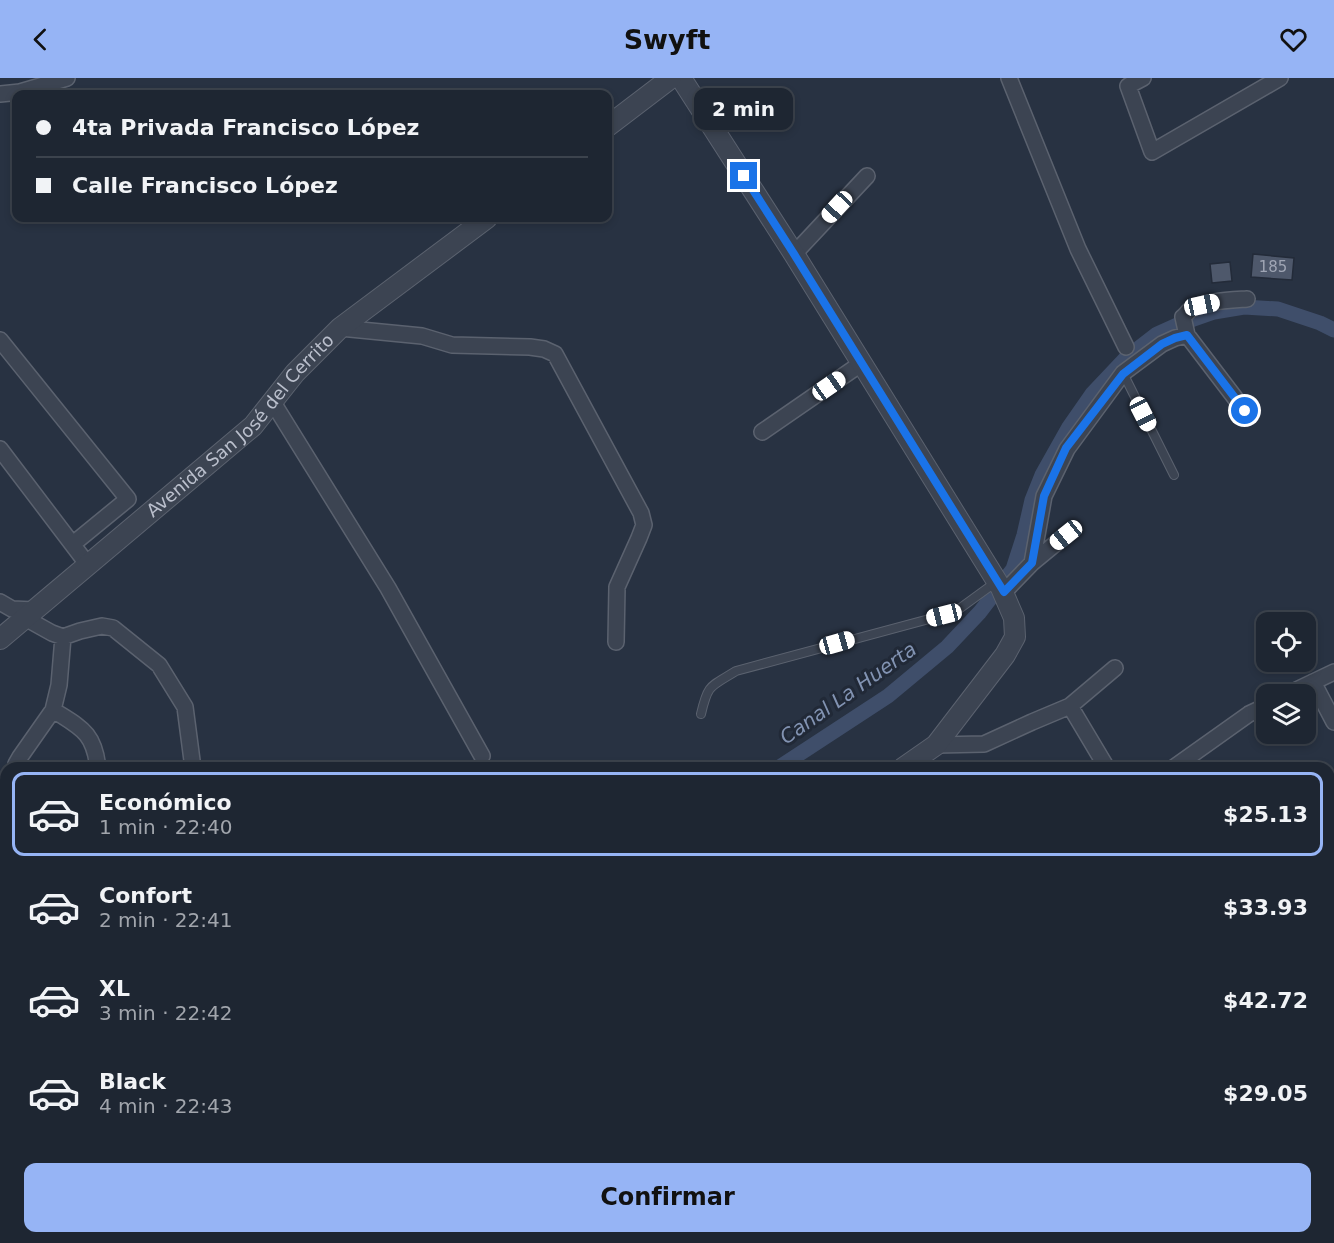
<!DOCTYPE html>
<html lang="es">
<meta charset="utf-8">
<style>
:root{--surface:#1e2632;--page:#262e3a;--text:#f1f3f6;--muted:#a1a5ac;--line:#3c434d;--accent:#96b4f5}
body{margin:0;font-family:"DejaVu Sans",sans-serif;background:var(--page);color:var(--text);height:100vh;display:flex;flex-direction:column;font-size:22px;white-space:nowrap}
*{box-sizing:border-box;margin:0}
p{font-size:20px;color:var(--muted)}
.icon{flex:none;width:33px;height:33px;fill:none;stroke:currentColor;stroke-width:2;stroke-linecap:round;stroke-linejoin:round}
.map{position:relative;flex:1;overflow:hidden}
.panel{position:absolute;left:0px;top:684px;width:1335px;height:482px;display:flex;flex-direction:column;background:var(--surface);border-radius:18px 18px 0 0;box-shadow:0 3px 9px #0003,0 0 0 2px var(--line)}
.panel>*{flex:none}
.top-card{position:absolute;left:12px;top:12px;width:600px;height:132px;border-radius:12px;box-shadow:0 3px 9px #0003,0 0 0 2px var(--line);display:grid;align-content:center;height:132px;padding:0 24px;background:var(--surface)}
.controls{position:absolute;left:1256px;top:534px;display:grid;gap:12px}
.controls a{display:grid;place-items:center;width:60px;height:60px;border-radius:12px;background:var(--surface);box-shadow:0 3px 9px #0003,0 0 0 2px var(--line);font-size:30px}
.end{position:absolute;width:27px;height:27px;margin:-14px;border:8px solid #1a73e8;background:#fff;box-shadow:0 0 0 3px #fff}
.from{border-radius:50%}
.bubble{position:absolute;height:42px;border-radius:12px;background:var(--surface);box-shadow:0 3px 9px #0003,0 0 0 2px var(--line);font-size:20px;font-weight:700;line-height:42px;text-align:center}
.car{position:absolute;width:18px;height:36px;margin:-18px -9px;border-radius:8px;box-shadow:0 0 4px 2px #0007;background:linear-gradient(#fff 24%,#345 0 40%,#fff 0 76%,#345 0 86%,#fff 0)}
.top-card b{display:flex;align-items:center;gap:21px;height:57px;font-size:22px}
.top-card b+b{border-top:2px solid var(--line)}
.top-card i{width:15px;height:15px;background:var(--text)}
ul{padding:10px 0 0;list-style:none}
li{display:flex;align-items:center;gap:18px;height:84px;margin:0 12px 9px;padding:0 12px;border:3px solid transparent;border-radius:12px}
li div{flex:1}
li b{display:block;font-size:22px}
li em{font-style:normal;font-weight:700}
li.selected{border-color:var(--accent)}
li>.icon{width:54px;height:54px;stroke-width:1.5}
.action{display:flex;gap:12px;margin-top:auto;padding:12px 24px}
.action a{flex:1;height:69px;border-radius:12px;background:var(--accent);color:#111;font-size:24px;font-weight:700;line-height:69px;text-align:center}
header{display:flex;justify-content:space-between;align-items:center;height:78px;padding:0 24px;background:var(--accent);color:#111;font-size:27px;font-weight:700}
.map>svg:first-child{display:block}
</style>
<header><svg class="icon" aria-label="back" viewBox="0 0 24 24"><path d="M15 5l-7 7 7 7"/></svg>Swyft<svg class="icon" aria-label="heart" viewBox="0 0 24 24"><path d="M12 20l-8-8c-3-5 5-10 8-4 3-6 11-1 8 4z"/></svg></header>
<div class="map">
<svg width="1334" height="1165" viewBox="0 0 1334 1165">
<rect width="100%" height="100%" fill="#283242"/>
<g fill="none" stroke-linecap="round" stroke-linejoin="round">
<!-- canal -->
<path stroke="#3f4e6a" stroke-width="15" d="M778,690l110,-72 59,-49 33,-35 33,-43 11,-34 8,-35 10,-25 27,-48 23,-33 34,-36 31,-24 20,-9 37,-13 30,-5 34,2 42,14 14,7
M165,1165l4,-5"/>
</g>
<!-- building -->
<path fill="#4e586b" stroke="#232b39" stroke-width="1.5" d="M1253,176l41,4 -2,22 -41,-3z
M1230,184l2,19 -20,2 -2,-19z"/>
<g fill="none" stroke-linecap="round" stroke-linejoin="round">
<defs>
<path id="service" d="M1123,295l51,102
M701,636c7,-30 9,-27 35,-43l208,-56 15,-6 37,-27"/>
<path id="minor" d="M1009,0l69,171 48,98
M1143,0l-15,8 24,66 128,-74
M0,16l20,-2 47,-14
M794,176l73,-78
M340,250l82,8 30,9 78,2 14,2 11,5 86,159 3,12 -5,13 -22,49 -1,55
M0,262l128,159 -55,45
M272,323l116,187 94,168
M1245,333l-58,-76 -4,-18c3,-2 4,-5 7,-7 11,-9 43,-10 57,-11
M762,354l100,-69
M0,371l88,116
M1032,485l34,-28
M1004,514l28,-29 12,-67 23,-47 56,-76 39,-29 13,-6 12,-3
M0,524l12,7 23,1
M25,540l27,15 11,4 17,-6 22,-5 11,2 46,37 26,42 8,61
M1313,604l21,40
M1288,616l46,-22
M1070,628l37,62
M53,632c28,18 41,22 45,58
M936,667l48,-1 48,-22 38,-16 45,-38
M16,690v-4l4,-7 33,-47 6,-25 4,-48
M1173,690l76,-54 17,-8
M1329,1054l5,-2
M1329,1088l5,8
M1205,1160l3,5
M568,1165l6,-5
M1249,1165l7,-5"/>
<g id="tertiary">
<path d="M681,0l113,176 207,334 13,30 1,19 -10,18 -69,90 -33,23"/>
<path d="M608,48l63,-48"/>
<path id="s1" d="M0,561l253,-213 42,-53 45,-45 147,-110"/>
<path d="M1329,759l5,-3"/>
<path d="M1329,896l5,-3"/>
<path d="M906,1160l3,5"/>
<path d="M411,1165l6,-5"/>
</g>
</defs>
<!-- service casing -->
<use href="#service" stroke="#5b626f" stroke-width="10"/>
<!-- minor casing -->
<use href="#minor" stroke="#5b626f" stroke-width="18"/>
<!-- tertiary casing -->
<use href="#tertiary" stroke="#5b626f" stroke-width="22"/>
<!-- service -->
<use href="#service" stroke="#3c4452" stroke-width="8"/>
<!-- minor -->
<use href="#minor" stroke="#3c4452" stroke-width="15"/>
<!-- tertiary -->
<use href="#tertiary" stroke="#3c4452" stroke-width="20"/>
</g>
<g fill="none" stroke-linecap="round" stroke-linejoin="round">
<!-- route -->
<path stroke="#1a73e8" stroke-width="8" d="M744,98l50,78 210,338 28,-29 12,-67 22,-48 57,-74 39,-30 13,-6 12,-3 58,76"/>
</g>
<g text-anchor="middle" stroke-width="6" stroke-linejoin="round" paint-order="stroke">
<!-- number labels -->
<g font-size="15" fill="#9fa5b4">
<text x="1273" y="194">185</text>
</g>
<!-- street labels -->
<g font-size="18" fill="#babfcc" stroke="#212937">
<text dy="6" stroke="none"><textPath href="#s1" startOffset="322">Avenida San José del Cerrito</textPath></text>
</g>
<!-- water labels -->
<g font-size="20" font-style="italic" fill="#8293b2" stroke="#212937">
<text transform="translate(848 615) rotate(-35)" y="7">Canal La Huerta</text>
</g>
</g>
</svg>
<div class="controls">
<a><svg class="icon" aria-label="locate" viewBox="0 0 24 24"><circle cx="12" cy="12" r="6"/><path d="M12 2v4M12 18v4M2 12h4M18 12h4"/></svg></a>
<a><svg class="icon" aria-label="layers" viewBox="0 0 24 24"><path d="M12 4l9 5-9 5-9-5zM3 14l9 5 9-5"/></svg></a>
</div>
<i class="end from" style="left:1245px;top:333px"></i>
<i class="end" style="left:744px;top:98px"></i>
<div class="bubble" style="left:694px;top:10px;width:99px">2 min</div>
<i class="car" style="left:837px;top:129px;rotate:223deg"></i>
<i class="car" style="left:1202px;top:227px;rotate:78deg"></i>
<i class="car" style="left:829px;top:308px;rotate:55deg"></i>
<i class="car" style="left:1143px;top:336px;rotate:153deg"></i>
<i class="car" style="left:1066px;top:457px;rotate:231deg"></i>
<i class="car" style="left:944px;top:537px;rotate:256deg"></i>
<i class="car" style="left:837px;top:565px;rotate:74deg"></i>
<div class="top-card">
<b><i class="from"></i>4ta Privada Francisco López</b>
<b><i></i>Calle Francisco López</b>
</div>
<section class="panel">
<ul>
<li class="selected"><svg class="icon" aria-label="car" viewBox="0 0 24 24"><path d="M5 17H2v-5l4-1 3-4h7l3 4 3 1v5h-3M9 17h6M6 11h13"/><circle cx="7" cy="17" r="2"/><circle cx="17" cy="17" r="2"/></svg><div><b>Económico</b><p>1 min · 22:40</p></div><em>$25.13</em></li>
<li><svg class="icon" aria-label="car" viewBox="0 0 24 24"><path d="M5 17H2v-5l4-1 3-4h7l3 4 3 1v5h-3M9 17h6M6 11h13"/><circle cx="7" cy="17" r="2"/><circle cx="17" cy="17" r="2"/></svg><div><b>Confort</b><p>2 min · 22:41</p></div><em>$33.93</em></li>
<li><svg class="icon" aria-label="car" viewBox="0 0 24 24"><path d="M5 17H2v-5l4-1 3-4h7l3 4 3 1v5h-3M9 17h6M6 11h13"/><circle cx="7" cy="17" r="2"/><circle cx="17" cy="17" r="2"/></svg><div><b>XL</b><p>3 min · 22:42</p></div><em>$42.72</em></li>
<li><svg class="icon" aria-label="car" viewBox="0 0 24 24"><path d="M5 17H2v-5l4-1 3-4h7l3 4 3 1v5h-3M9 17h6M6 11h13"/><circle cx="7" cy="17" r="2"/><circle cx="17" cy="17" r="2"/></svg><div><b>Black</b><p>4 min · 22:43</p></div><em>$29.05</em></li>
</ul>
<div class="action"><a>Confirmar</a></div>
</section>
</div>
